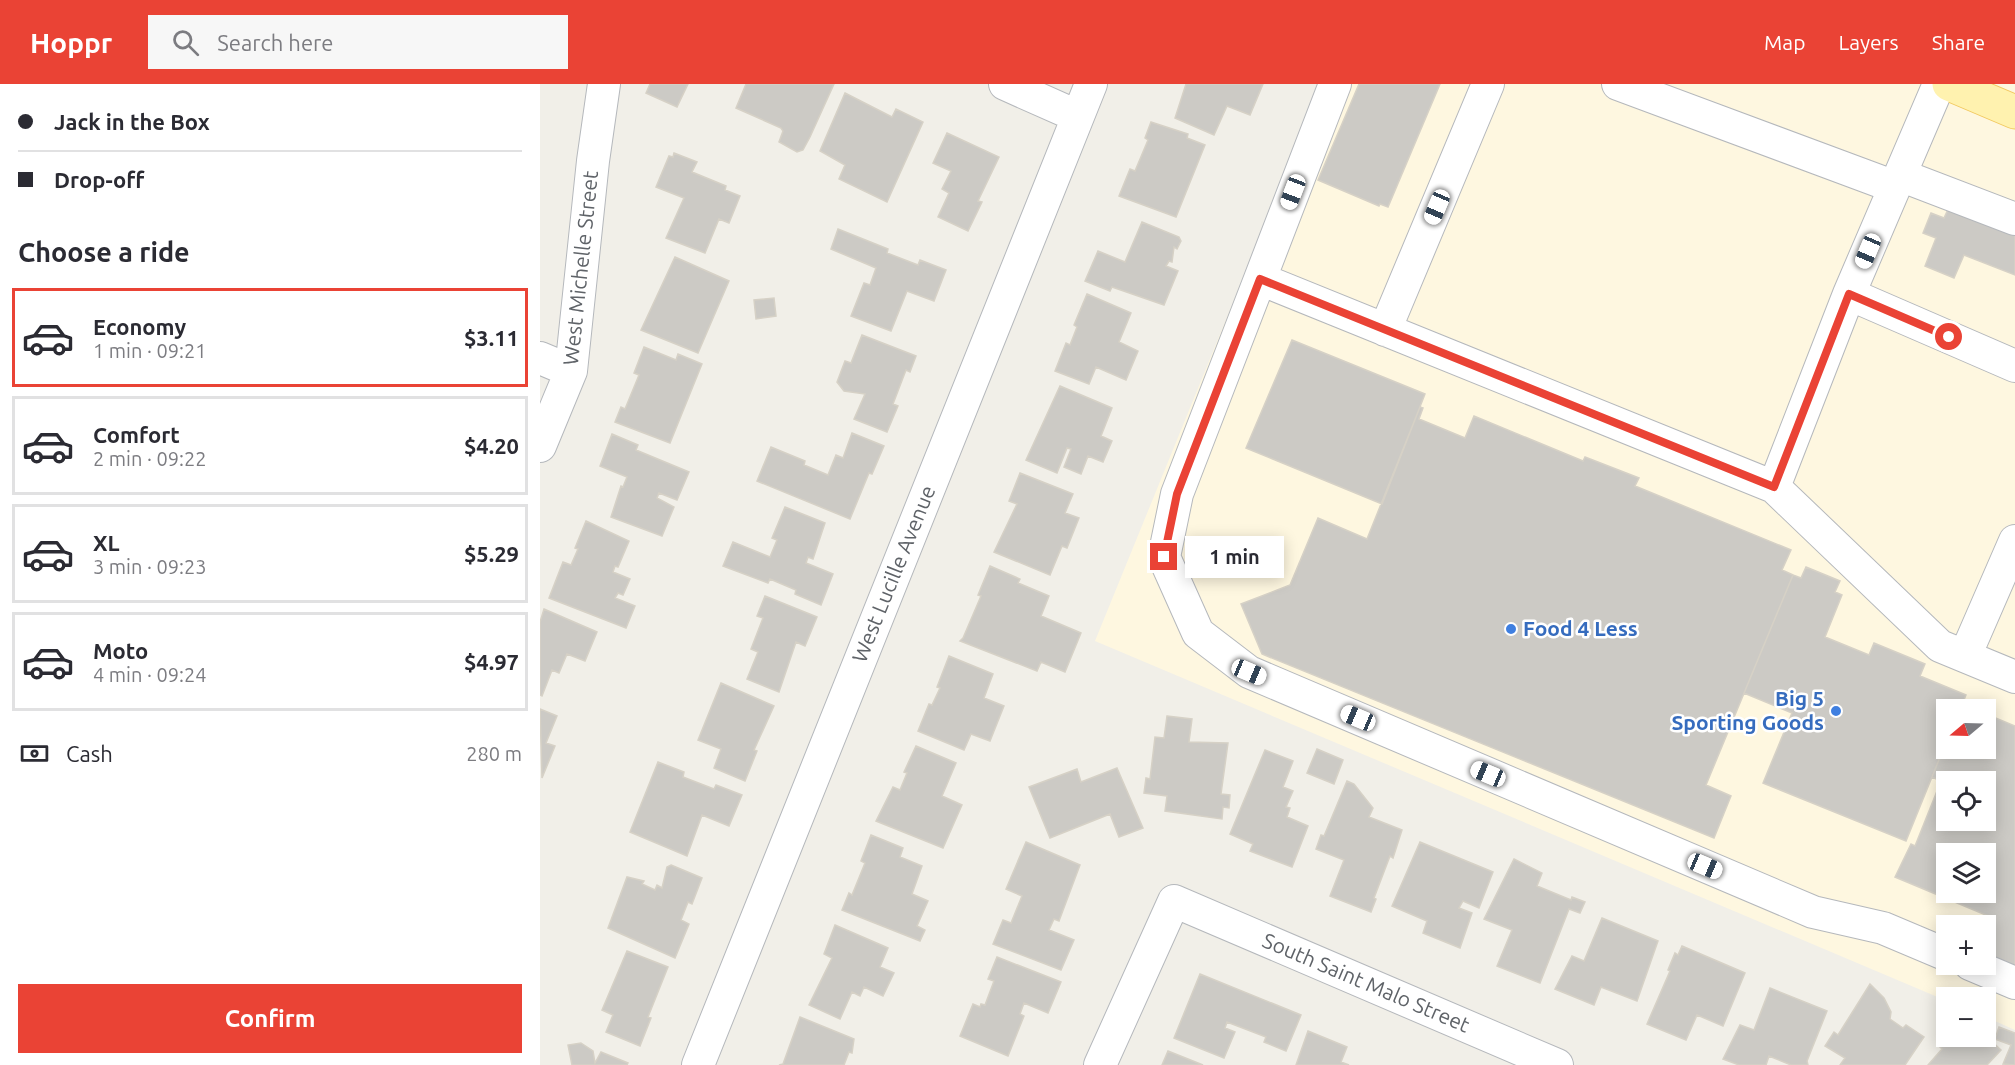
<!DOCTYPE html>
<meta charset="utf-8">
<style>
:root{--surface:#fff;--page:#f7f7f7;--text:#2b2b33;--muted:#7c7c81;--line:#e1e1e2;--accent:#ea4335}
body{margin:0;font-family:Ubuntu,sans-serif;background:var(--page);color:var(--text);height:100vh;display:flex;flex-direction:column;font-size:22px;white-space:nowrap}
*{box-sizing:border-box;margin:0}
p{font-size:20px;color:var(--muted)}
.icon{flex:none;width:33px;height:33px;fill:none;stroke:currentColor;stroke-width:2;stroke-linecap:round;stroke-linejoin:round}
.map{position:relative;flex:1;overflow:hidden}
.drawer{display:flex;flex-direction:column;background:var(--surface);width:540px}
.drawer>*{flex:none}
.guide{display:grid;align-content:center;height:132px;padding:0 18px;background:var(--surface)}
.needle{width:39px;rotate:251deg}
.controls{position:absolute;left:1396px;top:615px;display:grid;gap:12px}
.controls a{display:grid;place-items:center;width:60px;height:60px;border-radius:0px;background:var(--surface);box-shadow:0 3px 15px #0003;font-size:30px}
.end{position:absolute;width:27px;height:27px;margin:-14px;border:8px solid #ea4335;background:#fff;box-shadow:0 0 0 3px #fff}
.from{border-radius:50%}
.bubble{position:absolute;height:42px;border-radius:0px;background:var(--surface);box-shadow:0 3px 15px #0003;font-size:20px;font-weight:700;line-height:42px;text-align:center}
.car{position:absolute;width:18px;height:36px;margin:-18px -9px;border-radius:8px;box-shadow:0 0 4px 2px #0007;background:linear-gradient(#fff 24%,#345 0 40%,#fff 0 76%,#345 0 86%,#fff 0)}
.guide b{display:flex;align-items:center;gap:21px;height:57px;font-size:22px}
.guide b+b{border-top:2px solid var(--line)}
.guide i{width:15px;height:15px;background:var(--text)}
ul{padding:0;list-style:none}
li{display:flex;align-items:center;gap:18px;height:99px;margin:0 12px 9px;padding:0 6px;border:3px solid var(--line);border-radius:0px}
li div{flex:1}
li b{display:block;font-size:22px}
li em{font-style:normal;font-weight:700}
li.active{border-color:var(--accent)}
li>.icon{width:54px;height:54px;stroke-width:1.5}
h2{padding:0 18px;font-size:27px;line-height:72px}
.pay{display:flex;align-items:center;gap:15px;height:66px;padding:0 18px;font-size:22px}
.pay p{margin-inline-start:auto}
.primary-button{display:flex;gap:12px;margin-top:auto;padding:12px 18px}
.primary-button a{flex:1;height:69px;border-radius:0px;background:var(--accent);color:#fff;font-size:24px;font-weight:700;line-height:69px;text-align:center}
header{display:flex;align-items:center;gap:36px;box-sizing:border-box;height:84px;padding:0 30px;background:var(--accent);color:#fff}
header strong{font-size:28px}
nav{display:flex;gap:33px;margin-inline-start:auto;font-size:21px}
.search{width:420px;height:54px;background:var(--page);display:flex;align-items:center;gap:15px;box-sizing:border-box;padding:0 21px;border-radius:0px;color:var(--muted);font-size:22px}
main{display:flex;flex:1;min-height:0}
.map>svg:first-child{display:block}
</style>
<header>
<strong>Hoppr</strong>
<div class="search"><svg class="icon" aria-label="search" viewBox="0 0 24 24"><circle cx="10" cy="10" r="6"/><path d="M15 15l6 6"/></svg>Search here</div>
<nav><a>Map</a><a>Layers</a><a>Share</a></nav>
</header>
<main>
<section class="drawer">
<div class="guide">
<b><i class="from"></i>Jack in the Box</b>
<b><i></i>Drop-off</b>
</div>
<h2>Choose a ride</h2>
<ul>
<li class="active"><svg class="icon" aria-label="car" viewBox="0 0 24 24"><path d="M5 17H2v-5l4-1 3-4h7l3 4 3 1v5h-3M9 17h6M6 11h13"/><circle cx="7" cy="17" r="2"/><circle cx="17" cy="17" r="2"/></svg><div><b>Economy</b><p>1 min · 09:21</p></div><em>$3.11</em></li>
<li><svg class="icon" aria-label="car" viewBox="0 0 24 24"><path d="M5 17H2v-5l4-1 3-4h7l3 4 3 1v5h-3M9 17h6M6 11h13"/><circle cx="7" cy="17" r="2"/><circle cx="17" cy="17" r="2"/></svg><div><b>Comfort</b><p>2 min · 09:22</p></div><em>$4.20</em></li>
<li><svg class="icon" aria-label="car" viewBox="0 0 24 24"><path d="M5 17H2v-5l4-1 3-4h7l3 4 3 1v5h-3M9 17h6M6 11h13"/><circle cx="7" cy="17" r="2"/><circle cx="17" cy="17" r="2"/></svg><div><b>XL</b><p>3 min · 09:23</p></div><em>$5.29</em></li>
<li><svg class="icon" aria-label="car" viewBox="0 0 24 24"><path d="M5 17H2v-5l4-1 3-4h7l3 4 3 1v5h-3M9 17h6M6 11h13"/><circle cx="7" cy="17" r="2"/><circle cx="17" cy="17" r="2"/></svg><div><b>Moto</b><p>4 min · 09:24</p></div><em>$4.97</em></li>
</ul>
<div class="pay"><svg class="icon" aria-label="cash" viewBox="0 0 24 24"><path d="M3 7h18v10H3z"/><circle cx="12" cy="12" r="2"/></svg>Cash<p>280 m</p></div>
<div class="primary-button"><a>Confirm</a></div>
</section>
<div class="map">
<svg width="1475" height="981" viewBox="0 0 1475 981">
<rect width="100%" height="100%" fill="#f1efe8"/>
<!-- commercial -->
<path fill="#fef7e0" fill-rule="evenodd" d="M782,0h693v946l-29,-13v-19h-39v3l-852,-360zM1407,626h39v38h-39zM1407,698h39v38h-39zM1407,770h39v38h-39zM1407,842h39v38h-39z"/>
<!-- building -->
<path fill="#cccac5" stroke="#d6d1c6" stroke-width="1.5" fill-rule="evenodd" d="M110,0h38l-11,23 -31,-14z
M206,0h88l-24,53 -7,13 -6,2 -18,-10 4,-11 -2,-3 -45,-20z
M646,0h77l-13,31 -23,-9 -13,29 -39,-17z
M819,0h81l-52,123 -8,-3 -1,2 -61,-26z
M305,9l47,24 4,-8 27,13 -36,80 -48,-23 6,-14 -25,-14z
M611,38l37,12 -1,4 18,7 -29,72 -57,-21 11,-27 5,2 13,-31 -3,-2z
M407,49l52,24 -21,44 4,1 -14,29 -30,-14 11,-24 -7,-4 9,-18 -18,-8z
M134,69l23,9 -5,10 34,14 -1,4 15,6 -11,27 -10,-4 -14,34 -39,-15 18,-40 -28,-11 13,-31 4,1z
M1411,119l64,26v46l-51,-20 -10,23 -29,-12 11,-28 -13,-5 8,-20 13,5z
M602,138l37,15 2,4 -4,8 -3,-2 -2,15 -3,-1 -3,5 12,5 -14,34 -52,-18 -2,4 -25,-10 13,-30 27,11z
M298,145l50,20 -1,4 31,12 2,-5 26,10 -12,31 -27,-10 -16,40 -40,-15 13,-33 6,2 6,-17 -45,-19z
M135,173l54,24 -31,72 -57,-23z
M547,210l44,19 -12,29 19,9 -12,29 -30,-13 -7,17 -34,-13 11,-28 4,2 7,-18 -3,-2z
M234,214l2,18 -20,3 -2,-19z
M322,251l54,21 -6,16 -4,-2 -13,34 5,2 -11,26 -33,-13 11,-25 -21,-3 -7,-9 8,-21 6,2z
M752,256l133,54 -43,110 -136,-56z
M104,263l32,13 2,-6 24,10 -32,79 -55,-21 6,-15 4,2 14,-34 -5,-2z
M520,302l52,22 -11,28 11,5 -9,21 -15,-6 -7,18 -17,-7 7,-18 -4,-1 -10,25 -31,-13z
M880,323l3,1 -4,11 46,19 9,-22 109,45 2,-4 54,21 -4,8 156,64 -9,20 11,5 -87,210 25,11 -17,42 -452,-184 -21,-50 49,-19 28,-67 49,21z
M312,349l32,13 -12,28 -3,-1 -19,46 -93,-38 14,-34 34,14 -1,4 24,10 8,-20 7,3z
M72,350l26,11 -2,5 53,22 -12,28 -18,-7 -2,5 17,9 -12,29 -51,-19 10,-31 2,1 4,-10 -27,-11z
M480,389l53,21 -8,19 14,5 -12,30 -5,-2 -12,29 -56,-23 23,-48 -8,-3z
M245,423l40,16 -12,36 -5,-2 -2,6 27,11 -12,31 -26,-11 1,-4 -26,-11 -2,4 -45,-17 10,-24 37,15 7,-17 -5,-2z
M46,437l43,20 -11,26 -3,-1 -2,6 17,7 -7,16 -5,-2 -3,5 20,8 -9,22 -77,-30 14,-36 8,3 7,-16 -3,-1z
M450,482l30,13 -2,4 31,13 -8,20 40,17 -16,39 -24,-10 -4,9 -77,-30 3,-3 18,-42 -3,-1z
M1266,483l34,14 -5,11 7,3 -17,42 44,18 5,-12 51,21 -5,12 46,19 -6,15h-13v30l-41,101 -143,-58 29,-70 -48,-20 49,-118 8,3z
M225,512l52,21 -12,29 -9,-4 -17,50 -32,-13 11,-27 -7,-3 12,-31 -6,-2z
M4,525l53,23 -12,29 -18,-7 -8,19 -7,-3 -10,26 -2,-1v-73z
M409,572l44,18 -9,24 20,8 -14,35 -19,-7 -7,16 -46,-19 11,-27 3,1 8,-17 -3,-1z
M181,599l53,23 -20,44 3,1 -12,30 -31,-13 7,-19 -23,-9z
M0,625l17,7 -11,27 9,3 -13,32z
M1446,630l29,12v240l-29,-12v-19l7,-17 -98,-41 16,-33 4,2 26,-65 -9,-4 15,-37v8h39zM1407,698h39v38h-39zM1407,770h39v38h-39z
M627,632l25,3 -3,23 39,1 -7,51 9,1 -1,13 -6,-1 -1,12 -57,-8 2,-15 -23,-3 2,-15 4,1 5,-42 9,1z
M376,662l40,17 -14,33 20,9 -19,43 -67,-27 17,-34 7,3 7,-17 -3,-1z
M777,665l26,11 -9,24 -27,-11z
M725,666l28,11 -10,26 10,4 -7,16 4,1 -3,9 21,9 -16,41 -42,-16 3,-7 -23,-10z
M118,678l26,10 -1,5 31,12 2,-4 26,10 -13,31 -27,-11 -15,41 -57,-24z
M577,684l26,60 -24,9 -9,-23 -60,24 -21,-51 48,-18 4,13z
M807,697l7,3 19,24 -4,9 33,13 -9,28 -3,-2 -16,42 2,1 -5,13 -41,-16 14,-36 -28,-11 5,-14 3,1z
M331,751l32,13 -3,9 22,9 -10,28 16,7 -11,25 8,4 -5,11 -78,-31 7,-17 3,2 13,-32 -4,-2z
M486,758l54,23 -21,56 -5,-2 -5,11 25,10 -13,30 -68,-26 10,-24 8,3 11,-27 -16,-7z
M880,758l73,30 -14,36 -16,-7 -4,7 13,5 -12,35 -37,-15 4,-12 -35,-15z
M974,775l28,14 -5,13 34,14 1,-3 13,5 -5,11 -11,-4 -29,74 -43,-17 15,-36 -28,-11z
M131,781l31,13 -10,26 -4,-2 -7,18 8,4 -14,34 -67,-30 19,-51 17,4 -2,3 13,6 2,-5 5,3 5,-21z
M1062,834l56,23 -21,60 -36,-14 -7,18 -39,-16 17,-33 12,5z
M295,841l53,23 -8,19 14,6 -11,23 -19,-9 -4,9 -8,-4 -12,27 -31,-14 23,-47 -8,-4z
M1142,862l63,27 -22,53 -26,-11 -11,25 -39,-16 23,-53 -2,-1 7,-17 3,2z
M87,867l41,16 -20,50 3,1 -11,28 -34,-14 7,-17 -11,-5z
M457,873l64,25 -13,31 -24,-10 -4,11 4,2 -16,40 -48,-20 13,-32 7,3 1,-3 4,1 9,-24 -6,-2z
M660,890l101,41 -15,36 -22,-9 2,-5 -39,-15 -2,6 10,4 -11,26 -50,-20z
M1330,900l14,14 7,14 -1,7 13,9 3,-3 18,12 -19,28h-65l5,-7 -20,-12 9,-14 4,3z
M1230,904l57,23 -20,50 1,4h-17l-22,-9 -3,9h-27l-16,-6 17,-34 14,5z
M260,933l54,22 -2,14 -3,-1 -5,13h-65l4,-1z
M1459,943l16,6v32l-12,-1 8,-19 -16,-6z
M768,947l39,16 -6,15 8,3h-53z
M1415,952h31l15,14 -14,15h-59l14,-16 -3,-3 8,-8 3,3z
M41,959l12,8 2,12 6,-11 27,11 -1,2h-55l-4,-20z
M628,967l35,14h-41z"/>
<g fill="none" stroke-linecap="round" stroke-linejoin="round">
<defs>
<path id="minor" d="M465,0l72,32
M795,0l-75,195 514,208 75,-193
M1078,0l277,103
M1399,0l-90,210 166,72
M1360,91l115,44
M720,195l-83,215 -13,63 34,76 51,39 564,240 70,16 64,27
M845,246l103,-246
M0,274l31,13
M0,362l31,-75 22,-210 11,-77
M1234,403l166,159 75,31
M1425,572l50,-115
M1430,880l45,19
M158,981l393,-981
M560,981l74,-164 383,164"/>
<path id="major" d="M1409,0l66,28"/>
</defs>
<!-- minor casing -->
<use href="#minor" stroke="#b5b8bc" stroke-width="34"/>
<!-- major casing -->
<use href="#major" stroke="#f2c960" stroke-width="35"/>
<!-- minor -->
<use href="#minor" stroke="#fff" stroke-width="32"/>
<!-- major -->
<use href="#major" stroke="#fff2af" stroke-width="33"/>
</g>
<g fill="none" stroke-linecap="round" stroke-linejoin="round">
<!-- route -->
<path stroke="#ea4335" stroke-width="8" d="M624,473l13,-63 83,-215 514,208 75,-193 100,43"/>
</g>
<!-- markers -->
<g fill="#3f7fe0" stroke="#fff" stroke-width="2">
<circle cx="971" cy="545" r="6"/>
<circle cx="1296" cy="627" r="6"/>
</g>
<g text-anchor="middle" stroke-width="5" stroke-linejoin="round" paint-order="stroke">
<!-- street labels -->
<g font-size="21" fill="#5f6368" stroke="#fff">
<text transform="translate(41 184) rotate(-84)" y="7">West Michelle Street</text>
<text transform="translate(354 490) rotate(-68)" y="7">West Lucille Avenue</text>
<text transform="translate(826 899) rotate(23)" y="7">South Saint Malo Street</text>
</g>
<!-- shop labels -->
<g font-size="21" font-weight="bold" fill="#366cbe" stroke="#fff" text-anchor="start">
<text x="983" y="552">Food 4 Less</text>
<text x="1284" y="622" text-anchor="end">Big 5<tspan x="1284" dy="24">Sporting Goods</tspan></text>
</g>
</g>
</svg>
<div class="controls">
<a><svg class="needle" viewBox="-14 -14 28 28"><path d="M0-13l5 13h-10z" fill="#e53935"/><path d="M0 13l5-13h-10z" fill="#7c7c81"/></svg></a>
<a><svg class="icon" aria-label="locate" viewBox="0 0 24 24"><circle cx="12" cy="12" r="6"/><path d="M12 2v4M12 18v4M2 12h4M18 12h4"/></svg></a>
<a><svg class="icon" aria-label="layers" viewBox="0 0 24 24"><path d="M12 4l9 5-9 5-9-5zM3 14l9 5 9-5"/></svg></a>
<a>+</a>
<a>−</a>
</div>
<i class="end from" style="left:1409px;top:253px"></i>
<i class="end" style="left:624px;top:473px"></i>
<div class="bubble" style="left:645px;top:452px;width:99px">1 min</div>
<i class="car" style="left:753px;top:108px;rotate:201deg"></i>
<i class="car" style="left:897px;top:123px;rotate:203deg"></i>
<i class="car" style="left:1328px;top:167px;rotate:203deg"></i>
<i class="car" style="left:709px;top:588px;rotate:113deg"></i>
<i class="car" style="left:818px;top:634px;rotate:293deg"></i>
<i class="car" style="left:948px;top:690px;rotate:293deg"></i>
<i class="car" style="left:1165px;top:782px;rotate:113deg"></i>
</div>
</main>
